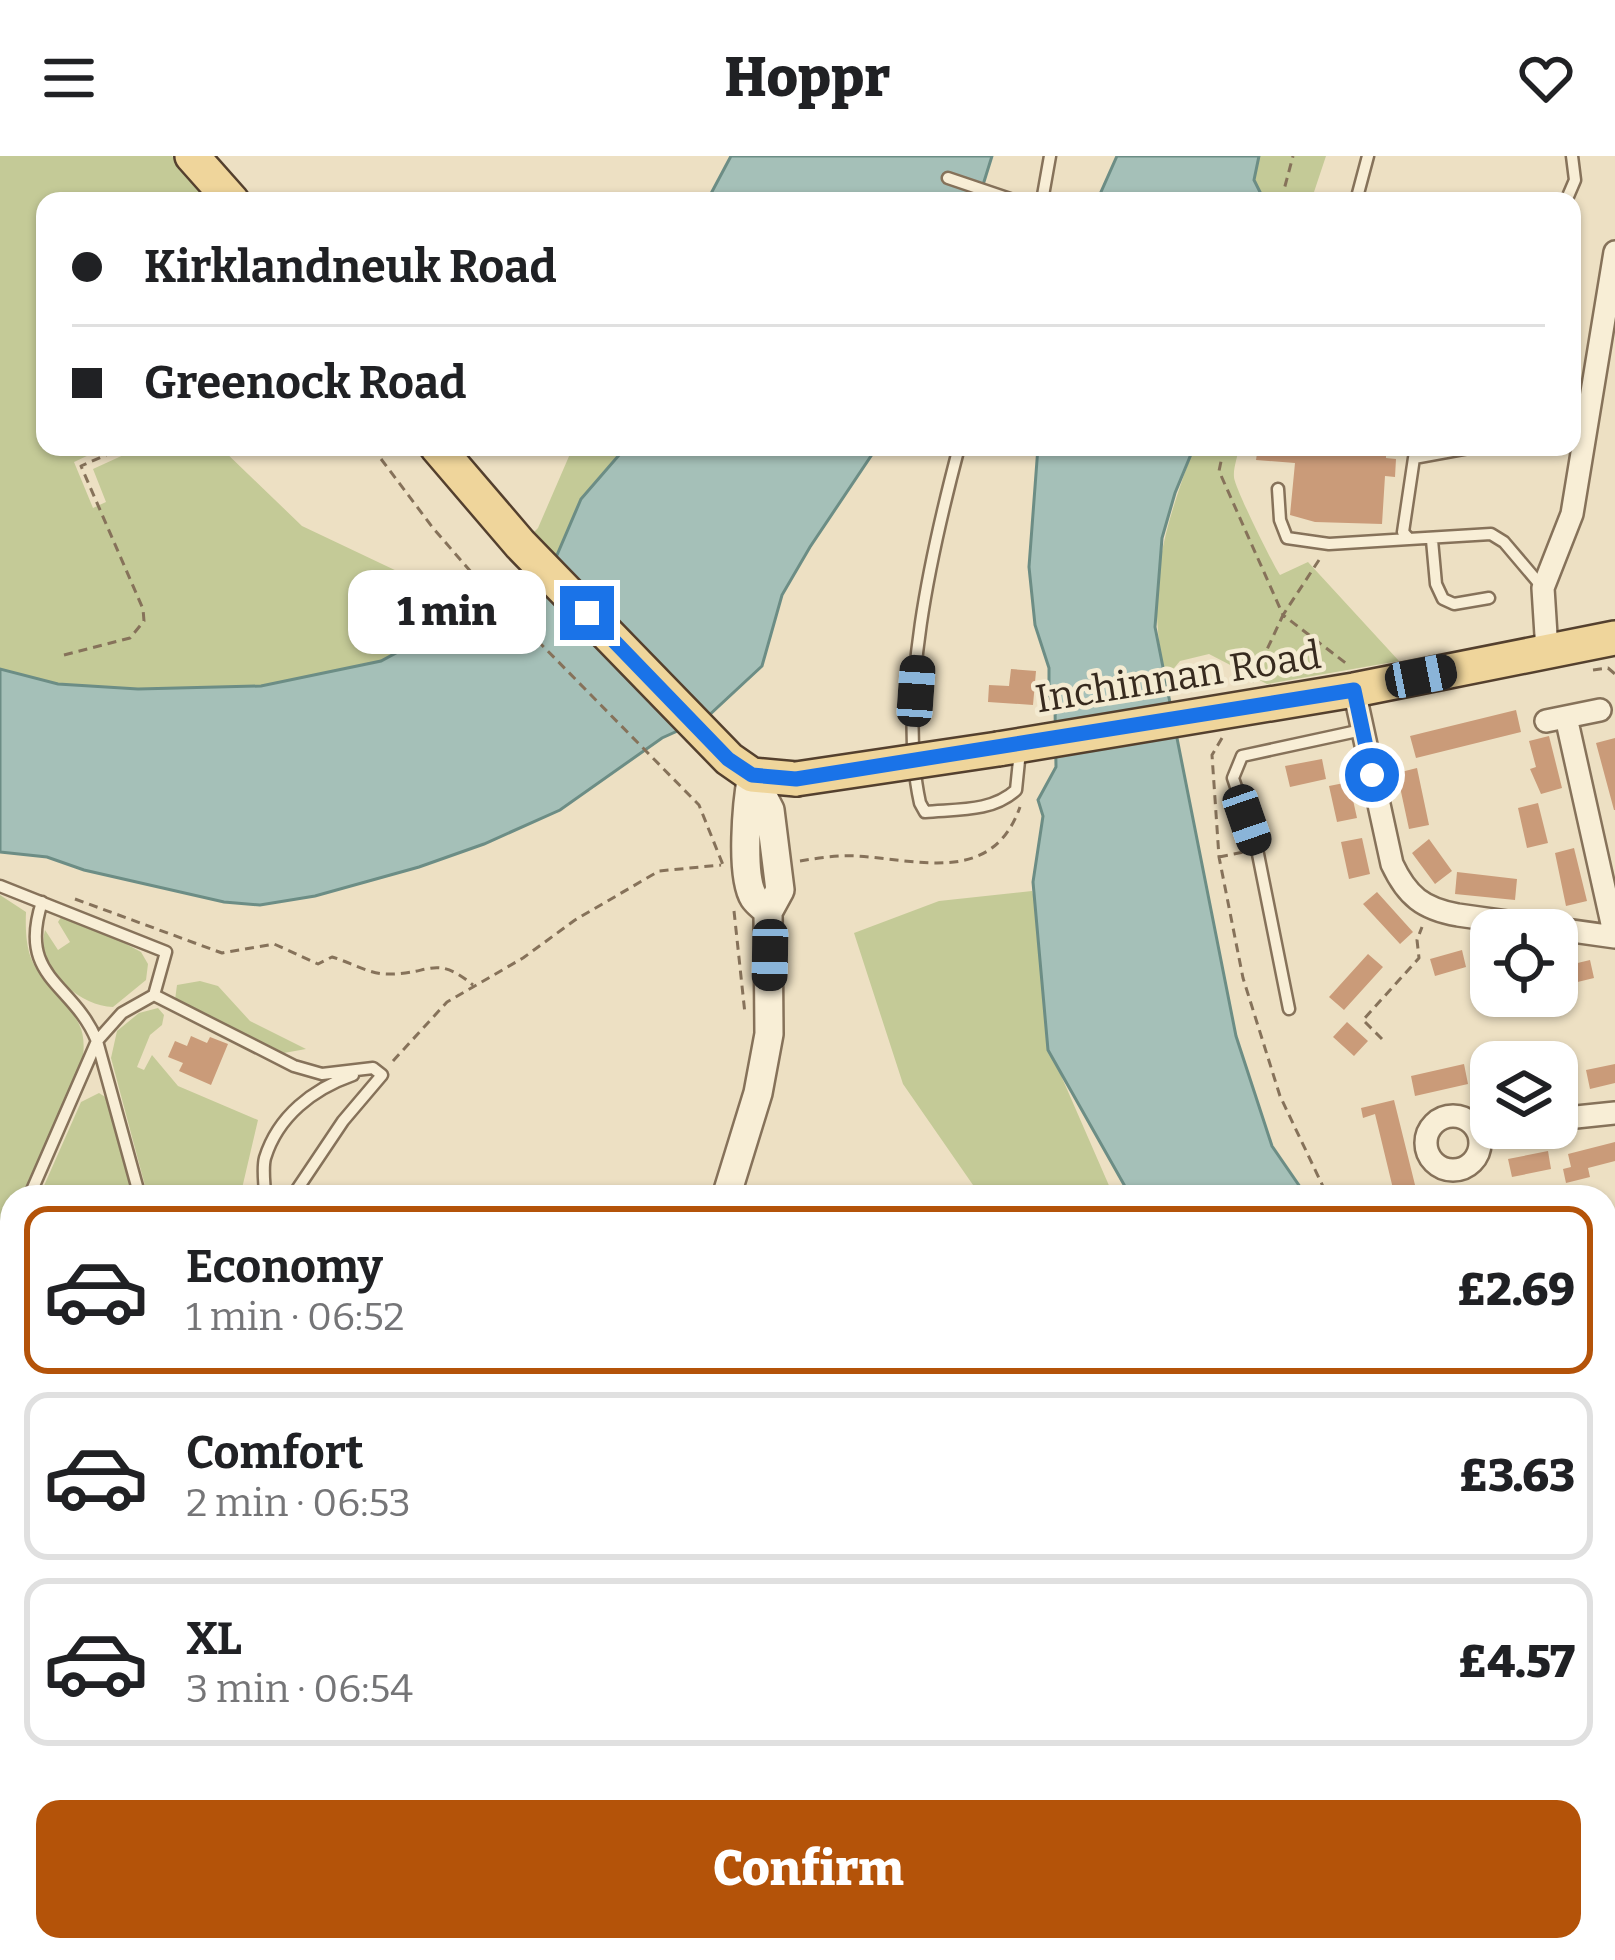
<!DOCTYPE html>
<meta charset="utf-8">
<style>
:root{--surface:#fff;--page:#f2f2f2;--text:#202124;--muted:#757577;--line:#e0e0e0;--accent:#b45309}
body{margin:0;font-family:Bitter,serif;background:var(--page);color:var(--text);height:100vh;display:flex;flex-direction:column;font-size:45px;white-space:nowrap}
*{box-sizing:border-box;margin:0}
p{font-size:39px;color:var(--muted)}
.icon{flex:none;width:66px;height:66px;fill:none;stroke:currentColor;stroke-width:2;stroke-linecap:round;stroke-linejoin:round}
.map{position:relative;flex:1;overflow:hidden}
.panel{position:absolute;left:0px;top:1029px;width:1617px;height:777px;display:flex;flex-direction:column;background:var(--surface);border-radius:36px 36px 0 0;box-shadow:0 3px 9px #0004}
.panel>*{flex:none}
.hud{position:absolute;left:36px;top:36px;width:1545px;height:264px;border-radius:24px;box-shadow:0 3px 9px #0004;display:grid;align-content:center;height:264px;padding:0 36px;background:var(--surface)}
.buttons{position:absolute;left:1470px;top:753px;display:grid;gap:24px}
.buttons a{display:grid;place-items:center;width:108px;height:108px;border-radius:24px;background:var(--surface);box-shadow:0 3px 9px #0004;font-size:60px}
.end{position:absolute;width:54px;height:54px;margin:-27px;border:15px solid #1a73e8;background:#fff;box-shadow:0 0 0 6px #fff}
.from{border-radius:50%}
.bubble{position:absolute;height:84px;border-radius:24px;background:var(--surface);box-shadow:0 3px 9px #0004;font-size:39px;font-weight:800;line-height:84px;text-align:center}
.car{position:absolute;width:36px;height:72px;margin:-36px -18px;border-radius:15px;box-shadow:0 0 9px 3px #0007;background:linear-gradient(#222 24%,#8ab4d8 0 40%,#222 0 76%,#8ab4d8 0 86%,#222 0)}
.hud b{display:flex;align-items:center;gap:42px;height:114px;font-size:45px}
.hud b+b{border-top:3px solid var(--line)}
.hud i{width:30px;height:30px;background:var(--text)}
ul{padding:21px 0 0;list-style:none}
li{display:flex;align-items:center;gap:36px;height:168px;margin:0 24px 18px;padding:0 12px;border:6px solid var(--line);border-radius:24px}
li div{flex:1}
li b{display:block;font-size:45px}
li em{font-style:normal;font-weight:800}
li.active{border-color:var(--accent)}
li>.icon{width:108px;height:108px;stroke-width:1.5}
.cta{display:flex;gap:24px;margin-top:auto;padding:24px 36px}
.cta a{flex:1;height:138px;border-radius:24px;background:var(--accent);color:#fff;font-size:48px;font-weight:800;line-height:138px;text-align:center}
header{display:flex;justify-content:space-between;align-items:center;height:156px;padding:0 36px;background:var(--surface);font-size:54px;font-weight:800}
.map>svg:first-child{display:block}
</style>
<header><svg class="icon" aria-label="menu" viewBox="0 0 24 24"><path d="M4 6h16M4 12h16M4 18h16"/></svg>Hoppr<svg class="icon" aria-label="heart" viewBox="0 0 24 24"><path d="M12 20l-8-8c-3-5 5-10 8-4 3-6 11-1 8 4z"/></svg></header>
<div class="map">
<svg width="1615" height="1804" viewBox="0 0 1615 1804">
<rect width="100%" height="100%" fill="#ede0c3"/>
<!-- green -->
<path fill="#c4ca97" d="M0,0h172l44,45h-171v246h61l-32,15 19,46 13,-6 -13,-33 48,-22h79l82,79 137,65 16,30 -74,40 -120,25 -123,3 -80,-5 -58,-15z
M1259,0h67l-15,45h-50l-7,-21z
M573,291h53l-45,52 -27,64 -23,-28 7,-7z
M1194,291h45c-1,9 -6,21 -5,30 0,9 38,86 46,98l28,-13 91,99 -132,23 -58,-30 -29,7 -15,18c-19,-95 -3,-143 29,-232z
M1032,735l9,34 15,139 58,133h-130l-11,-12 -70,-101 -49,-151 85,-32z
M0,739l26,17c-3,72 26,60 53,112 21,41 -35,133 -52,173h-15v33l-12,27z
M65,755l76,41 7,12 -2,16 -33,27c-35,-1 -78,-41 -68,-77l13,20 12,-8 -12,-20z
M200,825l18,5 32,35 56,28 -22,4 -109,-53 2,-15z
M158,852l6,7 -2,10 -12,10 -13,32 7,3 8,-15 26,31 80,34 -18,77h-92l-37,-139 6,-27 22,-18z
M99,937l11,7 24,97h-95l42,-95z
M1615,1068v176l-10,-5v-169z
M12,1101v570l-12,3v-546z
M12,1679v115h4l-2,10h-14v-123z"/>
<!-- water -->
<path fill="#a5c0b8" stroke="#6c8d85" stroke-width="3" d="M731,0h261l-14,45h-271z
M1117,0h142l-5,24 9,18 -166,3z
M626,291h251l-67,100 -28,48 -20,71 -56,52 -44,20 -102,72 -76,34 -65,23 -104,29 -55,9 -36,-3 -140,-32 -37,-13 -47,-5v-183l58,15 80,5 123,-3 120,-25 170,-92 30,-70z
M1038,291h156l-19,46 -13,45 -7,89 81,409 36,110 35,51h-176l-83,-147 -15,-168 10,-66 -5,-16 18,-33 -1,-59 -6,-13v-27l-14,-43 -6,-58z
M1605,1770l10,34h-162l-3,-10h155z"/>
<!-- building -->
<path fill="#ca9b79" d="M1258,291h128v11l10,1 -1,18 -10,-1 -3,48 -67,-2 -25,-7 5,-52 -39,-3z
M1011,513l25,2 -3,34 -45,-3 1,-17 20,1z
M1516,554l5,22 -105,26 -6,-22z
M1549,580l13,52 -21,6 -11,-25 6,-2 -7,-26z
M1615,582v72h-1l-18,-67z
M1322,603l4,20 -36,8 -5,-21z
M1417,612l12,57 -20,4 -12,-56z
M1349,626l8,36 -20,4 -8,-36z
M1538,647l10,40 -21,5 -9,-40z
M1362,682l8,36 -21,5 -8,-37z
M1429,683l23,32 -17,13 -23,-31z
M1574,692l13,53 -21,5 -11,-53z
M1457,716l60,7 -2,21 -60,-6z
M1377,736l36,40 -13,12 -37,-40z
M1462,794l4,17 -31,9 -5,-17z
M1368,798l15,13 -39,43 -15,-13z
M1590,804l4,18 -37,9v-19z
M1347,866l21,19 -14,15 -21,-19z
M191,880l16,7 3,-6 18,7 -17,41 -32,-14 4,-8 -15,-6 7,-16 12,5z
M1464,908l4,20 -53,12 -4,-20z
M1615,908v19l-25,6 -4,-19z
M1394,944l24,97h-23l-20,-83 -12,4 -2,-10z
M1615,986v19l-27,7 2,9 -24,6 -3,-14 8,-2 -3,-13z
M1548,995l3,18 -39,8 -4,-18z"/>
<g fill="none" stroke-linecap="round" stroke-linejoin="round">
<defs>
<path id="service" d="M948,22l68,23
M1042,45l8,-45
M1356,45l12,-45
M1566,45l9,-21 -3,-24
M959,291c-27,102 -62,252 -39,356l5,9c32,-3 67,0 91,-22l4,-39
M1474,291l-60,11 -11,74 6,7 82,-5 13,8 39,46
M1278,333l2,31 7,18 42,6 80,-5
M1432,384l4,44 7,15 11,5 35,-6
M0,730l166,66 -12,43
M1289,853l-32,-160 -24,-71 9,-22 120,-26
M29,1041l68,-156c-24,-59 -80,-62 -55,-139
M140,1041l-43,-156 25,-28 32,-18 140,71 28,8 51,-6 9,7 -39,46 -51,76
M265,1041c0,-12 -3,-28 0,-39 13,-42 48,-69 88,-83
M0,1108l12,-28
M17,1804l2,-10
M85,1804l2,-10"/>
<path id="minor" d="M1547,495l-4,-63 29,-74 43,-262
M1354,534l38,174c15,32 31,45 66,51l157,22
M1566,561l49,220
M1546,565l54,-11
M1426 987a27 27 0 1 1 54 0a27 27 0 1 1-54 0Z
M1557,963l58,-6"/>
<path id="tertiary" d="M752,619c-5,26 -12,101 2,123 4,6 10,9 14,14
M726,1041l32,-104 11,-59 -1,-122 12,-22 -10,-80 -18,-35
M1152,1794l5,10"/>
<path id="primary" d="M192,0l40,45
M437,291l83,97 209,215 23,16 44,4
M998,593l356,-59 261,-52"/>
</defs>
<!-- service casing -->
<use href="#service" stroke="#86725a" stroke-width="15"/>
<!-- minor casing -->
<use href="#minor" stroke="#86725a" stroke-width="26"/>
<!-- tertiary casing -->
<use href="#tertiary" stroke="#86725a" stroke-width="32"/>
<!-- primary casing -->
<use href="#primary" stroke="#54402e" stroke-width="38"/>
<!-- path -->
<path stroke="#86725a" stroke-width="3" stroke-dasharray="9 6" stroke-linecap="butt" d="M1281,45l12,-45
M372,291l61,81 45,52 221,225 24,60
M1224,291l-5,24 64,144 -31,67
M1319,404l-36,55 64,49
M64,499l66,-17 14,-17 -1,-12 -62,-143 43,-19
M1593,514l15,-2 7,6
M1222,582l-10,17 7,102 24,121 37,118 48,101
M1219,701l25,-5
M800,705c18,-3 37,-6 57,-5 64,4 135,29 163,-49
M75,743l147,54 52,-9 44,20 14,-7c18,5 38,18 58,17 41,0 45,-20 83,11
M734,755l11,103
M1382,883l-19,-19 56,-62 -2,-18 5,-13
M393,905l54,-59 76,-44 52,-38 84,-49 62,-6
M1605,1321l5,24 5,4
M1605,1720l10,33"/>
<!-- service -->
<use href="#service" stroke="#f8eed6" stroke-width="10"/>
<!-- minor -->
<use href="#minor" stroke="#f8eed6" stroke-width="21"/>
<!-- tertiary -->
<use href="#tertiary" stroke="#f8eed6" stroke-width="27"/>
<!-- primary -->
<use href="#primary" stroke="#efd59b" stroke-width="33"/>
<defs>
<path id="primary-bridge" d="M796,623l202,-30"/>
</defs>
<!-- primary-bridge casing -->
<use href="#primary-bridge" stroke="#54402e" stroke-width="38" stroke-linecap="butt"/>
<!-- primary-bridge -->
<use href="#primary-bridge" stroke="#efd59b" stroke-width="33"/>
</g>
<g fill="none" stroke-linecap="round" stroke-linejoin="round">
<!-- route -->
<path stroke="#1a73e8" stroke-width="15" d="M587,457l141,146 24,16 44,4 558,-89 18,85"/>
</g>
<g text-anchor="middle" stroke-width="9" stroke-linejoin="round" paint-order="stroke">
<!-- street labels -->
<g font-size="39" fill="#372a1e" stroke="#f4ebd2">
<text transform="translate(1178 520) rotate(-9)" y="14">Inchinnan Road</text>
</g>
</g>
</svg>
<div class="buttons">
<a><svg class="icon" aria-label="locate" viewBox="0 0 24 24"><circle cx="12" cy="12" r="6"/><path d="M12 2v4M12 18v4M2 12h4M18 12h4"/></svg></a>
<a><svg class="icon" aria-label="layers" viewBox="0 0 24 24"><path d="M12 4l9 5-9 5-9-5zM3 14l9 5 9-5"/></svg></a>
</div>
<i class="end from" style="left:1372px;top:619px"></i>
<i class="end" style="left:587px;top:457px"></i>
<div class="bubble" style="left:348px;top:414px;width:198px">1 min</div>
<i class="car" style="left:1421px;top:520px;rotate:79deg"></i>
<i class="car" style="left:916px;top:535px;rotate:4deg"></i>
<i class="car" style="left:1247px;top:664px;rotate:161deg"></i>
<i class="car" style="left:770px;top:799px;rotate:181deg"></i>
<div class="hud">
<b><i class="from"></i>Kirklandneuk Road</b>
<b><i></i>Greenock Road</b>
</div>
<section class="panel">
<ul>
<li class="active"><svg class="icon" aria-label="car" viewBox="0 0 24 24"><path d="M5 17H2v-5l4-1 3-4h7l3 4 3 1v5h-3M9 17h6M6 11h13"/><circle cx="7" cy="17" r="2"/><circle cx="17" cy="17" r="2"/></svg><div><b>Economy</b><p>1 min · 06:52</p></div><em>£2.69</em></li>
<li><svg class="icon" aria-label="car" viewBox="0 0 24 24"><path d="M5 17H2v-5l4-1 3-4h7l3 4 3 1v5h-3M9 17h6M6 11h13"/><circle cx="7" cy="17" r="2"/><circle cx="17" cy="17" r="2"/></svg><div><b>Comfort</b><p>2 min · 06:53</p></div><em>£3.63</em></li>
<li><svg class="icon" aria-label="car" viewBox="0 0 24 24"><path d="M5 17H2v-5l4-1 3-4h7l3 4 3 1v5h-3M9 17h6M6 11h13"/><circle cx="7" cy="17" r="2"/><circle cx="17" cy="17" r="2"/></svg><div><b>XL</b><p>3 min · 06:54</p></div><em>£4.57</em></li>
</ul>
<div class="cta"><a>Confirm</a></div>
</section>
</div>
